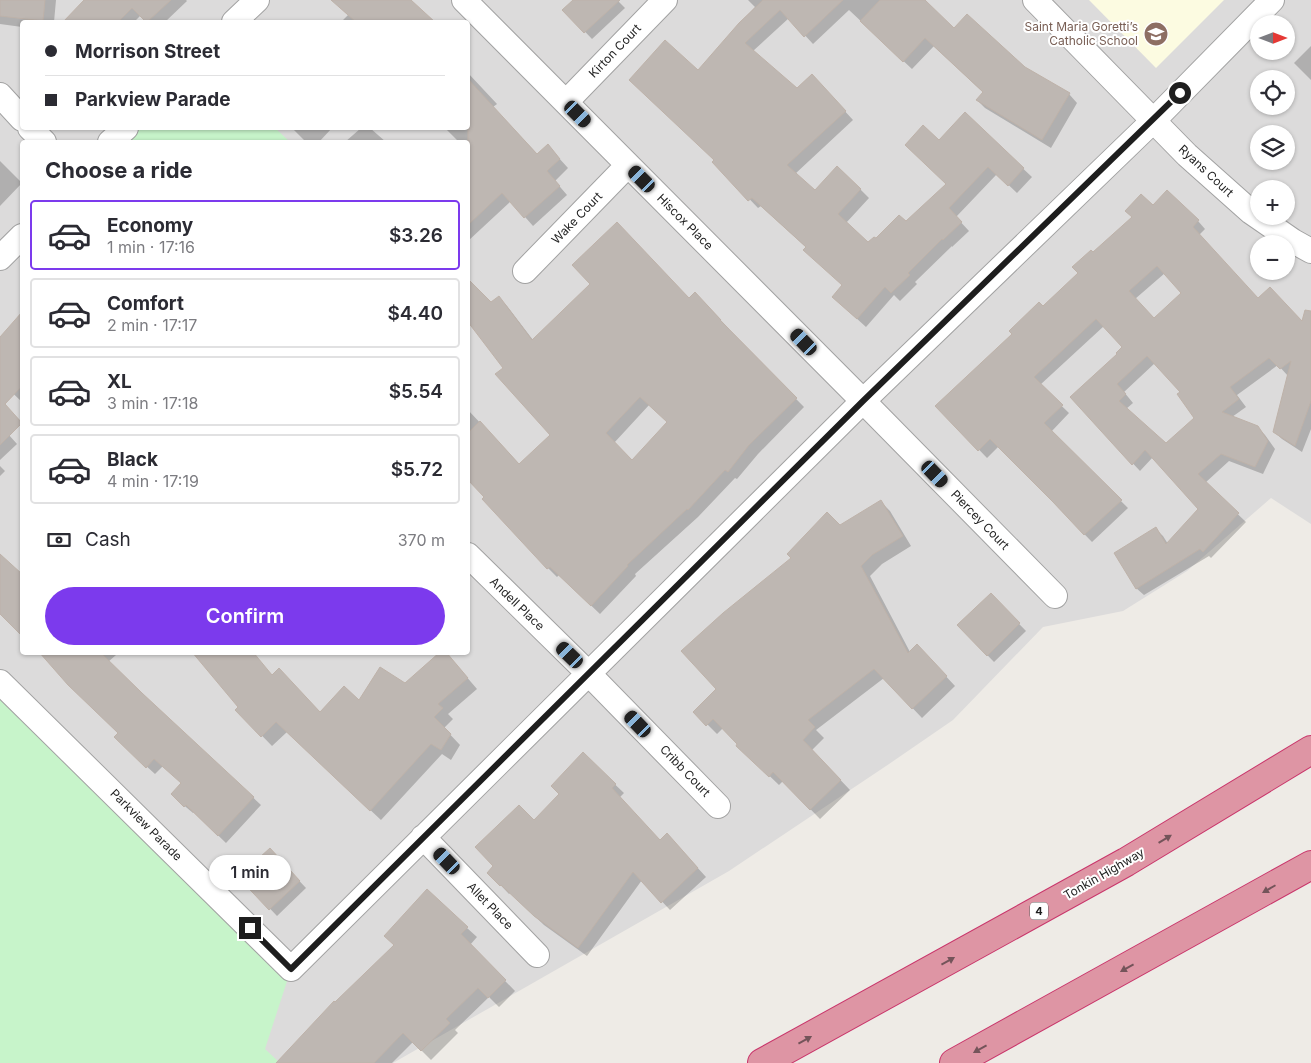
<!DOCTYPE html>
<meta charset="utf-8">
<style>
:root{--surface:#fff;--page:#f2f2f3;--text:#2b2b33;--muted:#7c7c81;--line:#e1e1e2;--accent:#7c3aed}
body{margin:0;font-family:Inter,sans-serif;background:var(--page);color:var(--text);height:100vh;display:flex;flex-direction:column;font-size:19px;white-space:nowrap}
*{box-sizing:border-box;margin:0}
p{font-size:16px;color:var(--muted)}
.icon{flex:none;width:28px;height:28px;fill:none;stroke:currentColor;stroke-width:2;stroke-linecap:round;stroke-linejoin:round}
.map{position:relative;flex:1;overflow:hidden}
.panel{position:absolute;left:20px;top:140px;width:450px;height:515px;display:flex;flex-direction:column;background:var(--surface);border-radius:5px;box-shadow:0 1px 4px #0004}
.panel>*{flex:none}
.hud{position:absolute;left:20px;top:20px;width:450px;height:110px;border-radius:5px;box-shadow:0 1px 4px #0004;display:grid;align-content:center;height:110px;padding:0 25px;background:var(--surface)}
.needle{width:32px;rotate:90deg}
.tools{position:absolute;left:1250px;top:15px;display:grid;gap:10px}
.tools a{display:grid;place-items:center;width:45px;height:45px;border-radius:50%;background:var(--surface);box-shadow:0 1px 4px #0004;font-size:25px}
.end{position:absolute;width:22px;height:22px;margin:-11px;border:6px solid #1e1e1e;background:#fff;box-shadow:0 0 0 2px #fff}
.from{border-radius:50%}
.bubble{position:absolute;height:35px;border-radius:18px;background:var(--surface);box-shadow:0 1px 4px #0004;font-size:16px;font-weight:600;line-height:35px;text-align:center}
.car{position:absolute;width:15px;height:30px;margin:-15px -8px;border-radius:6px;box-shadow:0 0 4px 1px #0007;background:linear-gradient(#222 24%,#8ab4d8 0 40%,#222 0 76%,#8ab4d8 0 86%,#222 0)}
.hud b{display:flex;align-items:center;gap:18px;height:48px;font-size:19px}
.hud b+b{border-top:1px solid var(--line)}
.hud i{width:12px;height:12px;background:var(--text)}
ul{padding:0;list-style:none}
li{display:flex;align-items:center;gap:15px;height:70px;margin:0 10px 8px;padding:0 15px;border:2px solid var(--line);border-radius:5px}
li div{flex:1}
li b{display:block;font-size:19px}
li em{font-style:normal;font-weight:600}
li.active{border-color:var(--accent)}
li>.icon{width:45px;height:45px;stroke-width:1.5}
h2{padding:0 25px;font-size:22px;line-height:60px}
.pay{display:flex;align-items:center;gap:12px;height:55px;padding:0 25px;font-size:19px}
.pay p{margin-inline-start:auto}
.primary-button{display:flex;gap:10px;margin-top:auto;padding:10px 25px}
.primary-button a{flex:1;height:58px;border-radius:30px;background:var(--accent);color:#fff;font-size:20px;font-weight:600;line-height:58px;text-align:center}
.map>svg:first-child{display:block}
</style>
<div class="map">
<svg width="1311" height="1063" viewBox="0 0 1311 1063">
<rect width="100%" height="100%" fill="#eeebe6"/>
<!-- residential -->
<path fill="#dcdbdb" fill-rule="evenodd" d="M0,0h1311v524l-40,-26 -84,73 -64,40 -80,16 -90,93 -64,44 -160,107 -336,192h-393zM22,22h446v106h-446zM1259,24h27v27h-27zM1259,79h27v27h-27zM1259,134h27v27h-27zM22,142h446v510h-446zM1259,189h27v27h-27zM1259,244h27v27h-27z"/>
<!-- education -->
<path fill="#fcfbe1" d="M1089,0h135l-68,68z"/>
<!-- park -->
<path fill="#c7f4ca" d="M126,128h149l15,14h-180z
M0,682l291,287 -26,80 15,14h-280z"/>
<!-- shadow -->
<path fill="#0003" fill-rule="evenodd" d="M0,0h56l-2,22h-32v5l-22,-3z
M86,0h100l1,1 -22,21h-18l-6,-7 -7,7h-69z
M333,0h77l23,22h-92l7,-7z
M586,0h31l8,8 -33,31 -22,-23z
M748,0h175l31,30 70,38 45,26 8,9 -26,45 -66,-40 -8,-8 7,-7 -50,-47 -22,23 -63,-59 -36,34 -24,-26 -36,33 44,38 23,-5 33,36 -58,54 20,18 45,-3 9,9 -23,25 22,21 38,-21 42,-38 -9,-43 26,-28 67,63 -15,16 -20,-19 -41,43 13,14 -17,16v-1l-37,36 2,2 -17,17 -6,-6 -28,32 -33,-30 10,-11 -36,-38 -46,-42 -3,2 -44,-46 1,-1 -17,-89 57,-65z
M1311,46v34l-17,-17z
M468,73l29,31 -4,3 45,48 10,-9 20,22 -13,13 12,14 -34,31 -22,-25 -43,40v-76l6,-6 -6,-7v-10h-9l-14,-14h23z
M292,128h40l-13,14h-13z
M361,128h9l16,14h-41z
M0,161l22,22 -22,23z
M1153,206l45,15 7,8 -6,6 60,65 52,32v97l-9,23 -20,-13 -8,-7 14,-56 -10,-11 -41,30 9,12 -14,10 25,10 8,8 10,14 -12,25 -34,-13 -24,22 41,39 -35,36 -2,-2 -65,39 -8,-7 20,-59 7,7 5,8 32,-35 -47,-52 -13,14 -69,-74 47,-43 6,-7 -20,-21 -64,59 29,28 -18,19 77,76 -36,34 -93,-96 -12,12 -50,-52 143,-133 13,-20zM1165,273l18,20 -29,26 -19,-20zM1155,363l27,29 13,26 -29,27 -40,-36 7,-6 -9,-11z
M468,281l23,23 7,-6 9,8 26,34 156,-40 15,2 25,27 -1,1 76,77 -46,47 -21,25 -2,-1 -37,39 -63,57 1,2 -36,38 -41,-39 -2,2 -9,-9 -80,-90v-68l52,55 31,-30 -47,-67 -36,-48zM650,404l19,18 -37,40 -18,-19z
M22,314v88l-22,-21v-42z
M0,425l17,19 -17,16z
M0,466l5,5 -5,5z
M881,502l9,9 21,35 -29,18 -12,12 40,76 16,3 29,31 -33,32 -38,-40 -68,52 8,8 -12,12 38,40 -30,29 -37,-38 -4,4 -41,-39 1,-2 -16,-16 -6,6 -22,-22 23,-23 122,-162z
M0,556l22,20v59l-22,-23z
M991,595l35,36 -32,31 -35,-36z
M40,652h73l3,3 -8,7 153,143 -35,38 -32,-31 -1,1 -13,-11 2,-19 -19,-17 -8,8 -32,-29 -3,-12z
M194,652h62l-2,2 18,22 49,38 38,-12 46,-17 48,-24 24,28 -29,25 5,5 -9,9 16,17 -9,15 -9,-6 -61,66 -94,-88 -15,14 -35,-36 3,-3z
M583,754l41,39 -5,5 41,44 15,1 31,34 -36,33 -28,-30 -55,76 -43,-31 -34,-32 -1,1 -20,-21 72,-79z
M276,856l30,32 -29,28 -37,-39z
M467,928l10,9 -7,8 45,46 -16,16 -10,-10 -34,33 3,3 -27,27 -18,-18 -21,21h-99z"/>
<!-- building -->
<path fill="#beb7b2" stroke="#beb2a9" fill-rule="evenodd" d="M0,0h45l-2,21 -43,-5z
M84,0h87l-24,22h-1l-14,-14 -14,14h-55z
M331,0h80l24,22h-79z
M573,0h47l-36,33 -22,-23z
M763,0h80l-39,37 -24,-27 -35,33 52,45 15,-14 34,37 -59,54 28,25 22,-24 24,23 -23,25 30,28 6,-5 2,1 23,-23 7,6 40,-37 -41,-39 18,-20 16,15 26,-28 59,56 -16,18 -20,-19 -39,41 13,14 -19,18 -1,-1 -34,34 2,2 -19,18 -6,-6 -28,32 -25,-22 10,-12 -39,-35 3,-3 -54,-49 -4,3 -36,-39 2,-2 -85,-80 36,-40 33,30 41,-47z
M880,0h45l29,28 13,-14 58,53 45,26 -28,47 -66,-40 7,-8 -58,-54 -22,24 -43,-41z
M468,79l69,75 11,-10 12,15 -13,12 13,15 -36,32 -22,-25 -34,32z
M1167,190l32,30 -6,7 65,71 12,-11 32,34 3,-11 6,1v90l-16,45 -22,-14 18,-71 -11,8 -11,-11 -39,29 9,12 -17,13 36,14 10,15 -13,26 -34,-13 -23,20 41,39 -36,39 -3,-3 -64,40 -22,-36 42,-26 10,17 32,-35 -53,-59 -13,15 -62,-68 47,-43 -1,-1 6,-6 -26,-28 -62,58 29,28 -19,18 78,77 -38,35 -31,-33 -63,-63 -12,12 -43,-45 77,-72 -3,-3 30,-29 4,4 35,-33 -6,-6 19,-17 2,2 39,-35 -7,-6 16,-17 12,11zM1157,266l24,27 -27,25 -25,-27zM1147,356l33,36 -3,2 17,24 -28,25 -47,-42 7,-7 -9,-10z
M617,222l72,76 6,-6 26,28h-1l77,78 -48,47 -21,27 -3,-2 -37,40 -1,-1 -60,56 1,1 -37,40 -41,-39 -3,2 -65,-70 2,-2 -16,-17v-47l12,-12 39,43 31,-29 -55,-61 8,-6 -35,-46v-43l23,23 8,-6 33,44 58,-56 -18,-19zM640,397l27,25 -35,38 -26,-27z
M22,312v74l-17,18 17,19 -22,22v-108z
M881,500l22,36 -31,19 -11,11 47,87 9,-9 30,32 -35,33 -38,-40 -66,51 7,7 -12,13 38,40 -31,30 -37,-38 -4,5 -33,-31 1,-2 -24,-25 -7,7 -13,-14 23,-23 -35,-38 42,-38 68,-55 -4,-4 40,-42 13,13z
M0,554l22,20v62l-22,-22z
M991,593l29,30 -33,33 -30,-31z
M39,652h61l42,41 112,104 -36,39 -32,-31 -2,2 -13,-13 10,-11 -27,-24 -8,9 -32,-31 4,-4 -50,-48z
M192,652h61l19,23 7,-7 41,44 24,-26 15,14 21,-33 25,16 35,-31h6l22,26 -30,26 5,4 -9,9 17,17 -10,16 -10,-6 -61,67 -94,-89 -15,15 -26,-27 3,-3z
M583,752l33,32 -4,4 48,52 7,-7 31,35 -37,35 -28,-31 -55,76 -44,-32 -33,-31 -1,1 -13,-13 6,-7 -18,-19 44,-42 15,15 25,-26 -8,-8z
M270,848l30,33 -31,29 -31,-33z
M427,889l41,38 -7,7 45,46 -18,18 -10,-10 -32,31 4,4 -29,28 -18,-18 -29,30h-98l58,-62 1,1 59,-57 -10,-9z"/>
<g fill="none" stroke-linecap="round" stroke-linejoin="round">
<defs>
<path id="street" d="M464,0l399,401 192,195
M1035,0l152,155 64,57 42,29 18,10
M234,22l23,-22
M0,95l22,24
M566,102l99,-102
M30,128l14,14
M110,142l16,-14
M0,258l22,-22
M525,271l103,-106
M468,555l120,118 130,133
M0,682l291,287 572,-568 291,-281 118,-120
M423,837l114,118"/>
<path id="highway" d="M762,1063l364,-201 185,-112
M954,1063l357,-198"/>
</defs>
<!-- street casing -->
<use href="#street" stroke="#a2a2a2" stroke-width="26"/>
<!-- highway casing -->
<use href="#highway" stroke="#c9366b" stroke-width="30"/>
<!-- street -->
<use href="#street" stroke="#fff" stroke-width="24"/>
<!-- highway -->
<use href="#highway" stroke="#de95a4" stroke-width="28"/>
</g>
<!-- one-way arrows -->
<defs><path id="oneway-solid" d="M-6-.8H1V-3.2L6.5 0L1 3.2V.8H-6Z" transform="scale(1.25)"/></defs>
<g fill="#74545a">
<use href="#oneway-solid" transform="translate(1165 839) rotate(-31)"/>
<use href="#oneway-solid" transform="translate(1269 889) rotate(150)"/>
<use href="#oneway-solid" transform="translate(948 961) rotate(-29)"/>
<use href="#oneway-solid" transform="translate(1127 968) rotate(151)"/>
<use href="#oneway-solid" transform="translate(805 1040) rotate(-29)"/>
<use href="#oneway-solid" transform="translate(980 1049) rotate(151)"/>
</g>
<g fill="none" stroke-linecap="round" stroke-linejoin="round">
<!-- route -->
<path stroke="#1e1e1e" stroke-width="6" d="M250,928l41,41 572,-568 317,-308"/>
</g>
<!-- icons -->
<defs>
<symbol id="school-disc" viewBox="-11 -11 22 22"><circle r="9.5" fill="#8d6e63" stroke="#fff"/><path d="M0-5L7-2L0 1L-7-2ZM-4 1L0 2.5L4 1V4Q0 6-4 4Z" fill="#fff"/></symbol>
</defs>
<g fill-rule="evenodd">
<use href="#school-disc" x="1142" y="20" width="28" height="28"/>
</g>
<g text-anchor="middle" stroke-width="4" stroke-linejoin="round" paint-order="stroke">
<!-- shield labels -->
<rect fill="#fff" stroke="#626262" stroke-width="1" x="1030" y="902.5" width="18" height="17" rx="4"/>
<g font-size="11" font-weight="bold" fill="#1e1e1e">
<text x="1039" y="915">4</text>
</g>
<!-- education labels -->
<g font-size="12" fill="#785e54" stroke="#fff" text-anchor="end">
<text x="1138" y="31">Saint Maria Goretti’s<tspan x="1138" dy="14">Catholic School</tspan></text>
</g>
<!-- street labels -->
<g font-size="12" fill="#1e1e1e" stroke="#fff">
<text transform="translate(615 51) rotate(-46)" y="4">Kirton Court</text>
<text transform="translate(1206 171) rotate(43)" y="4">Ryans Court</text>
<text transform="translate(577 218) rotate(-46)" y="4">Wake Court</text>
<text transform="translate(685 222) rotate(45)" y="4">Hiscox Place</text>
<text transform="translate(980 520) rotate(46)" y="4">Piercey Court</text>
<text transform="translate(517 604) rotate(44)" y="4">Andell Place</text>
<text transform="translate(685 771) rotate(46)" y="4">Cribb Court</text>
<text transform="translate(146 825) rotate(45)" y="4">Parkview Parade</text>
<text transform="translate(1104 874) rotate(-30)" y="4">Tonkin Highway</text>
<text transform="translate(490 906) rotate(46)" y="4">Allet Place</text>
</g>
</g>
</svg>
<div class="tools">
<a><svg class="needle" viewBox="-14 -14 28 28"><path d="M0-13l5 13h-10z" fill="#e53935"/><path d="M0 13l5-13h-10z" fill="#7c7c81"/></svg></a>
<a><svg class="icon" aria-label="locate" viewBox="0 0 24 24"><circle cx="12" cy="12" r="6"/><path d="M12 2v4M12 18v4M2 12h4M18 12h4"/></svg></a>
<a><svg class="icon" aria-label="layers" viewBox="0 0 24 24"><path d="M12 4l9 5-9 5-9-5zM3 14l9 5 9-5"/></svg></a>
<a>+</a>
<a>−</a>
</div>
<i class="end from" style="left:1180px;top:93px"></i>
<i class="end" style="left:250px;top:928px"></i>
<div class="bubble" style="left:209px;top:855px;width:82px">1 min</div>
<i class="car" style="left:578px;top:114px;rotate:135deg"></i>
<i class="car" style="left:642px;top:179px;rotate:315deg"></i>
<i class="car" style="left:804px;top:342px;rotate:316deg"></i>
<i class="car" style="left:935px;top:474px;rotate:136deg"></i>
<i class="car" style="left:570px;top:655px;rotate:314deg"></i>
<i class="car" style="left:638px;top:724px;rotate:316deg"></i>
<i class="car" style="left:447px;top:861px;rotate:316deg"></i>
<div class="hud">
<b><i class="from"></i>Morrison Street</b>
<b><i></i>Parkview Parade</b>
</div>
<section class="panel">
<h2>Choose a ride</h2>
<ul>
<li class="active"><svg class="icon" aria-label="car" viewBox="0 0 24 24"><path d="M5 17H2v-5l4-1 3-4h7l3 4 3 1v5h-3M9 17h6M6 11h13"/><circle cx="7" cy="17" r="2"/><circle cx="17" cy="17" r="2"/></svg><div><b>Economy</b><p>1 min · 17:16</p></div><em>$3.26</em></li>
<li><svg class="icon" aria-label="car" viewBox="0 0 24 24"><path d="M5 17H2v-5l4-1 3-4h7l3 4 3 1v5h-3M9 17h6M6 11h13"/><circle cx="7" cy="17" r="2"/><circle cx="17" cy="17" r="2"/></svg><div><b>Comfort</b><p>2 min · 17:17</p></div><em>$4.40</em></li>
<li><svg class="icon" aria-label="car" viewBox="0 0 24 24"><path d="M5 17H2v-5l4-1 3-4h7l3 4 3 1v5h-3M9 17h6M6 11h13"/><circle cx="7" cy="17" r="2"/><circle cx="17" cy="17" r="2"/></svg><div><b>XL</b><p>3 min · 17:18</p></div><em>$5.54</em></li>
<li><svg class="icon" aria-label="car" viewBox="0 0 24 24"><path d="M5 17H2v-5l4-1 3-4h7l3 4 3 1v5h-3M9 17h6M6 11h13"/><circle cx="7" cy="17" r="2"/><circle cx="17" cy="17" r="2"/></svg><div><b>Black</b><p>4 min · 17:19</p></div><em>$5.72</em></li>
</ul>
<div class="pay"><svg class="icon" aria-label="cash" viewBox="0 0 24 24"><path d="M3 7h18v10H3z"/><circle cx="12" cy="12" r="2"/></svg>Cash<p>370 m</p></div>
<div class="primary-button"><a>Confirm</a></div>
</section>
</div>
